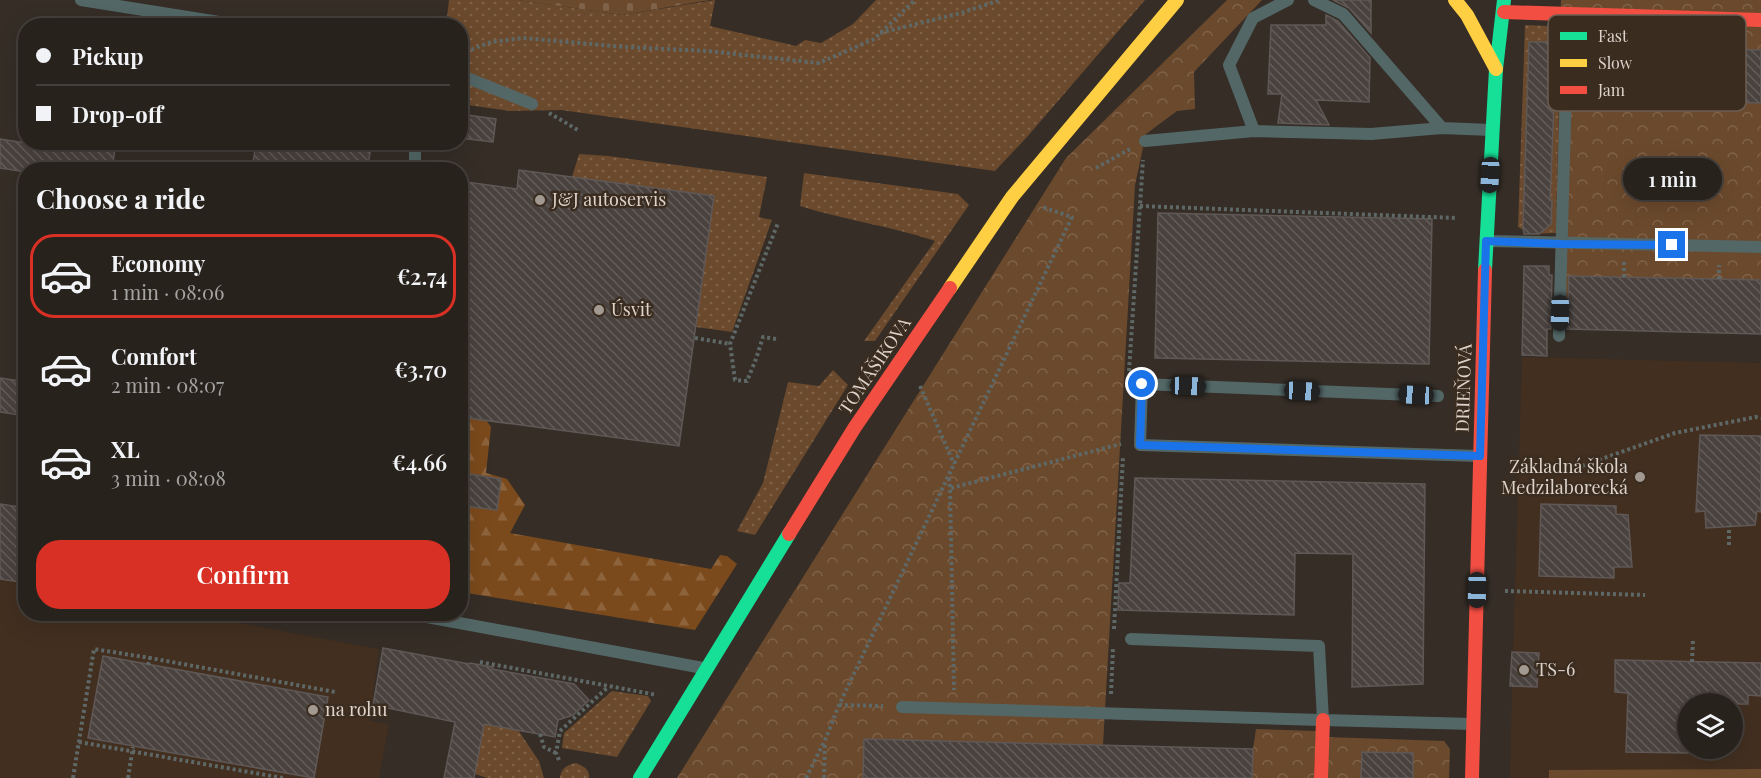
<!DOCTYPE html>
<meta charset="utf-8">
<style>
:root{--surface:#28221c;--page:#342f29;--text:#f1f3f6;--muted:#a5a4a3;--line:#443f3b;--accent:#d93025}
body{margin:0;font-family:"Playfair Display",serif;background:var(--page);color:var(--text);height:100vh;display:flex;flex-direction:column;font-size:22px;white-space:nowrap}
*{box-sizing:border-box;margin:0}
p{font-size:20px;color:var(--muted)}
.icon{flex:none;width:33px;height:33px;fill:none;stroke:currentColor;stroke-width:2;stroke-linecap:round;stroke-linejoin:round}
.map{position:relative;flex:1;overflow:hidden}
.side{position:absolute;left:18px;top:162px;width:450px;height:459px;display:flex;flex-direction:column;background:var(--surface);border-radius:24px;box-shadow:0 6px 24px #0002,0 0 0 2px var(--line)}
.side>*{flex:none}
.banner{position:absolute;left:18px;top:18px;width:450px;height:132px;border-radius:24px;box-shadow:0 6px 24px #0002,0 0 0 2px var(--line);display:grid;align-content:center;height:132px;padding:0 18px;background:var(--surface)}
.controls{position:absolute;left:1677px;top:693px;display:grid;gap:12px}
.controls a{display:grid;place-items:center;width:66px;height:66px;border-radius:50%;background:var(--surface);box-shadow:0 6px 24px #0002,0 0 0 2px var(--line);font-size:30px}
.end{position:absolute;width:27px;height:27px;margin:-14px;border:8px solid #1a73e8;background:#fff;box-shadow:0 0 0 3px #fff}
.from{border-radius:50%}
.bubble{position:absolute;height:42px;border-radius:21px;background:var(--surface);box-shadow:0 6px 24px #0002,0 0 0 2px var(--line);font-size:20px;font-weight:600;line-height:42px;text-align:center}
.car{position:absolute;width:18px;height:36px;margin:-18px -9px;border-radius:8px;box-shadow:0 0 4px 2px #0007;background:linear-gradient(#222 24%,#8ab4d8 0 40%,#222 0 76%,#8ab4d8 0 86%,#222 0)}
.banner b{display:flex;align-items:center;gap:21px;height:57px;font-size:22px}
.banner b+b{border-top:2px solid var(--line)}
.banner i{width:15px;height:15px;background:var(--text)}
ul{padding:0;list-style:none}
li{display:flex;align-items:center;gap:18px;height:84px;margin:0 12px 9px;padding:0 6px;border:3px solid transparent;border-radius:24px}
li div{flex:1}
li b{display:block;font-size:22px}
li em{font-style:normal;font-weight:600}
li.current{border-color:var(--accent)}
li>.icon{width:54px;height:54px;stroke-width:1.5}
h2{padding:0 18px;font-size:27px;line-height:72px}
.button{display:flex;gap:12px;margin-top:auto;padding:12px 18px}
.button a{flex:1;height:69px;border-radius:24px;background:var(--accent);color:#fff;font-size:24px;font-weight:600;line-height:69px;text-align:center}
.map>svg:first-child{display:block}
</style>
<div class="map">
<svg width="1761" height="778" viewBox="0 0 1761 778">
<defs>
<pattern id="grass-dots" width="8" height="8" patternUnits="userSpaceOnUse" patternTransform="scale(1.5)"><rect width="8" height="8" fill="#6b492c"/><path d="M2 2h.1M6 6h.1" fill="none" stroke="#806249" stroke-width="1.8" stroke-linecap="round"/></pattern>
<pattern id="forest-firs" width="22" height="20" patternUnits="userSpaceOnUse" patternTransform="scale(1.5)"><rect width="22" height="20" fill="#7b4a1c"/><path d="M5 1l3.5 6h-7zM16 11l3.5 6h-7z" fill="#8d633c"/></pattern>
<pattern id="cemetery-stones" width="16" height="16" patternUnits="userSpaceOnUse" patternTransform="scale(1.5)"><rect width="16" height="16" fill="#6b492c"/><path d="M2 7V4a2 2 0 0 1 4 0v3zM10 15v-3a2 2 0 0 1 4 0v3z" fill="#806249"/></pattern>
<pattern id="park-crowns" width="20" height="18" patternUnits="userSpaceOnUse" patternTransform="scale(1.5)"><rect width="20" height="18" fill="#6b492c"/><path d="M2 6a3 3 0 1 1 6 0M12 15a3 3 0 1 1 6 0" fill="none" stroke="#806249"/></pattern>
<pattern id="building-back-hatch" width="6" height="6" patternUnits="userSpaceOnUse" patternTransform="scale(1.5)"><rect width="6" height="6" fill="#49423f"/><path d="M-1 5l2 2M0 0l6 6M5-1l2 2" fill="none" stroke="#635c59"/></pattern>
</defs>
<rect width="100%" height="100%" fill="#352d26"/>
<!-- built -->
<path fill="#422f20" fill-rule="evenodd" d="M1522,357l239,6v415h-251l2,-92h-2l1,-34h2zM1688,704h44v44h-44z
M0,504l25,4 1,106h165l188,35 -9,72 19,3 -10,54h-379z"/>
<!-- grass -->
<path fill="url(#grass-dots)" d="M449,0h69l104,15 93,-15 -5,26 86,20 9,-6 16,3 32,-19 23,-24h269l-118,137 -32,34 -434,-61 -51,1 -49,-7 -1,-78h-14z
M1525,25l23,1 7,7 5,12 -4,188 -25,1 -13,-7z
M579,154l29,2 159,21 -8,40 13,3 -40,112 -36,-5 18,-131 -142,-19z
M804,173l154,21 11,11 -94,136h-11l71,-100c-44,-15 -91,-21 -135,-35z
M833,370l15,15 -93,150 -18,-4 26,-48 25,-101 31,4z
M612,691l36,5 3,5 -34,56 -55,-9 2,-15z
M484,724l34,6 21,31 5,17h-57l-12,-4z
M576,763c7,3 14,6 13,15h-29c1,-10 7,-13 16,-15z"/>
<!-- forest -->
<path fill="url(#forest-firs)" d="M488,278l-2,142 5,7 -5,46 21,6 18,26 -15,28 201,36 9,-14 7,1 10,8 -42,66 -234,-38v-103z"/>
<!-- cemetery -->
<path fill="url(#cemetery-stones)" d="M518,0h192l-88,15z"/>
<!-- park -->
<path fill="url(#park-crowns)" d="M1227,0h35l-68,72 1,37 -18,2 -31,23 -11,51 -32,560 -239,-5 -1,38h-186l389,-620z
M1561,0h200v334l-207,-6z
M1256,729l60,2 -2,47h-62l1,-29z
M1327,737l117,4 6,8 -1,29h-123z"/>
<!-- pitch -->
<path fill="#6b492c" d="M1761,769v9h-212v-8z"/>
<!-- building -->
<path fill="url(#building-back-hatch)" stroke="#5f5856" stroke-width="1.5" d="M1333,0h38v33l-22,-25z
M1326,15l12,6 32,37 -1,44 -53,-2 13,25 -51,-2 4,-29h-14l3,-69h55z
M1529,42h26v1l4,1 -2,54h-3l-1,30 -3,72h2l-1,24 -12,10h-15l-1,-6z
M1575,44l186,6v53l-187,-5z
M460,114l36,5 -3,23 -33,-4z
M0,139l32,5v-2h84l-4,28h-86v2l-26,-4z
M256,142h116l-5,28h-115z
M519,170l195,26 -35,250 -219,-29v-236l57,8z
M1158,213l274,6 -3,145 -274,-6z
M1524,266h25v9h3l-1,54h-4v27l-25,-1z
M1569,276l192,4v54l-194,-5z
M0,378l26,4v34l-26,-4z
M1700,435l61,1v76l-4,-1 -2,14 -49,3 -1,-17 -9,1z
M470,474l31,5 -4,31 -32,-4z
M1135,478l290,6 -2,200 -71,3 1,-133 -58,-1 -1,62 -176,-5 1,-27h11z
M0,504l26,4v75l-26,-4z
M1541,504l75,2v8l12,1 4,52h-18v11l-75,-2z
M383,648l86,16 1,-1 23,4 -1,2 82,15 15,16 -16,15 -15,5 -3,17 -71,-13 -10,54h-30l11,-56 -82,-17z
M1512,652l27,1 -2,34 -27,-1z
M103,656l225,41 -14,81 -226,-40z
M1615,660l146,3v33l-13,-1v9h-60v49l-62,-1 2,-59 -13,-1z
M864,739l389,10 -1,29h-389z
M1362,752l51,1v25h-52z"/>
<g fill="none" stroke-linecap="round" stroke-linejoin="round">
<!-- path -->
<path stroke="#5e6866" stroke-width="4" stroke-dasharray="3 3" stroke-linecap="butt" d="M880,33l81,-20 39,-13
M460,54l31,-12 32,-4 102,9 82,4 112,12 55,-24 41,-39
M549,113l29,17
M1096,168l34,-19
M1140,206l317,12
M1624,277v-15
M1719,279v-14
M695,338l35,6
M776,339l-13,-2 -7,22 -9,22 -12,-1 -5,-36 48,-121
M1129,371l14,-211
M920,386l34,78
M1582,466l93,-33 81,-16 5,1
M949,478l1,10 4,202
M951,488l170,-44
M1729,545v-19
M1505,591l140,4
M1114,629l9,-173
M480,662l177,33
M1692,662l1,-22
M148,665l2,-7 185,34
M1111,694l2,-46
M839,705l44,1
M540,734l4,13 12,6
M79,742l204,36
M559,760l-3,-7 4,-22 48,-44
M73,778l21,-129 56,9
M128,778l5,-31
M806,778l20,-40 13,-33 233,-488 -30,-10
M824,778l1,-36"/>
<!-- lane -->
<path stroke="#536767" stroke-width="12" d="M81,0l163,26
M1314,0l29,14 99,114
M460,75l72,29
M1254,131l-25,-66 24,-47 35,-18
M1145,141l109,-10 117,3 71,-6 49,2
M415,142v28
M1488,241l273,6
M1559,336l9,-319
M1438,396l-296,-12 -2,61 338,11
M411,614l292,54
M1131,639l188,7 4,74 150,4
M902,707l419,13"/>
<!-- fast -->
<path stroke="#16e098" stroke-width="14" d="M1485,270l11,-201 8,-69
M640,778l149,-244"/>
<!-- slow -->
<path stroke="#ffcf43" stroke-width="14" d="M1455,0l12,15 29,54
M950,288l62,-91 165,-197"/>
<!-- jam -->
<path stroke="#f24e42" stroke-width="14" d="M1504,12l257,8
M789,534l66,-107 95,-139
M1321,778l2,-58
M1472,778l13,-508"/>
</g>
<g fill="none" stroke-linecap="round" stroke-linejoin="round">
<!-- route -->
<path stroke="#1a73e8" stroke-width="8" d="M1142,384l-2,61 340,11 6,-215 76,3 110,1"/>
</g>
<!-- markers -->
<g fill="#a29991" stroke="#3b2c20" stroke-width="2">
<circle cx="540" cy="200" r="6"/>
<circle cx="599" cy="310" r="6"/>
<circle cx="1640" cy="477" r="6"/>
<circle cx="1524" cy="670" r="6"/>
<circle cx="313" cy="710" r="6"/>
</g>
<g text-anchor="middle" stroke-width="5" stroke-linejoin="round" paint-order="stroke">
<!-- poi labels -->
<g font-size="18" fill="#ddd3cb" stroke="#3b2c20" text-anchor="start">
<text x="552" y="206">J&amp;J autoservis</text>
<text x="611" y="316">Úsvit</text>
<text x="1628" y="473" text-anchor="end">Základná škola<tspan x="1628" dy="21">Medzilaborecká</tspan></text>
<text x="1536" y="676">TS-6</text>
<text x="325" y="716">na rohu</text>
</g>
<!-- street labels -->
<g font-size="18" fill="#ddd3cb" stroke="#3b2c20">
<text transform="translate(875 366) rotate(-56)" y="6">TOMÁŠIKOVA</text>
<text transform="translate(1464 388) rotate(-88)" y="6">DRIEŇOVÁ</text>
</g>
</g>
<!-- legend -->
<rect x="1548" y="15" width="198" height="96" rx="9" fill="#3b2c20" stroke="#6c5e53" stroke-width="1.5"/>
<rect x="1560" y="32" width="27" height="8" fill="#16e098"/>
<rect x="1560" y="59" width="27" height="8" fill="#ffcf43"/>
<rect x="1560" y="86" width="27" height="8" fill="#f24e42"/>
<g font-size="16" fill="#ddd3cb">
<text x="1598" y="42">Fast</text>
<text x="1598" y="69">Slow</text>
<text x="1598" y="96">Jam</text>
</g>
</svg>
<div class="controls">
<a><svg class="icon" aria-label="layers" viewBox="0 0 24 24"><path d="M12 4l9 5-9 5-9-5zM3 14l9 5 9-5"/></svg></a>
</div>
<i class="end from" style="left:1142px;top:384px"></i>
<i class="end" style="left:1672px;top:245px"></i>
<div class="bubble" style="left:1623px;top:158px;width:99px">1 min</div>
<i class="car" style="left:1490px;top:175px;rotate:183deg"></i>
<i class="car" style="left:1560px;top:313px;rotate:181deg"></i>
<i class="car" style="left:1188px;top:386px;rotate:92deg"></i>
<i class="car" style="left:1302px;top:391px;rotate:93deg"></i>
<i class="car" style="left:1416px;top:395px;rotate:273deg"></i>
<i class="car" style="left:1477px;top:590px;rotate:181deg"></i>
<div class="banner">
<b><i class="from"></i>Pickup</b>
<b><i></i>Drop-off</b>
</div>
<section class="side">
<h2>Choose a ride</h2>
<ul>
<li class="current"><svg class="icon" aria-label="car" viewBox="0 0 24 24"><path d="M5 17H2v-5l4-1 3-4h7l3 4 3 1v5h-3M9 17h6M6 11h13"/><circle cx="7" cy="17" r="2"/><circle cx="17" cy="17" r="2"/></svg><div><b>Economy</b><p>1 min · 08:06</p></div><em>€2.74</em></li>
<li><svg class="icon" aria-label="car" viewBox="0 0 24 24"><path d="M5 17H2v-5l4-1 3-4h7l3 4 3 1v5h-3M9 17h6M6 11h13"/><circle cx="7" cy="17" r="2"/><circle cx="17" cy="17" r="2"/></svg><div><b>Comfort</b><p>2 min · 08:07</p></div><em>€3.70</em></li>
<li><svg class="icon" aria-label="car" viewBox="0 0 24 24"><path d="M5 17H2v-5l4-1 3-4h7l3 4 3 1v5h-3M9 17h6M6 11h13"/><circle cx="7" cy="17" r="2"/><circle cx="17" cy="17" r="2"/></svg><div><b>XL</b><p>3 min · 08:08</p></div><em>€4.66</em></li>
</ul>
<div class="button"><a>Confirm</a></div>
</section>
</div>
